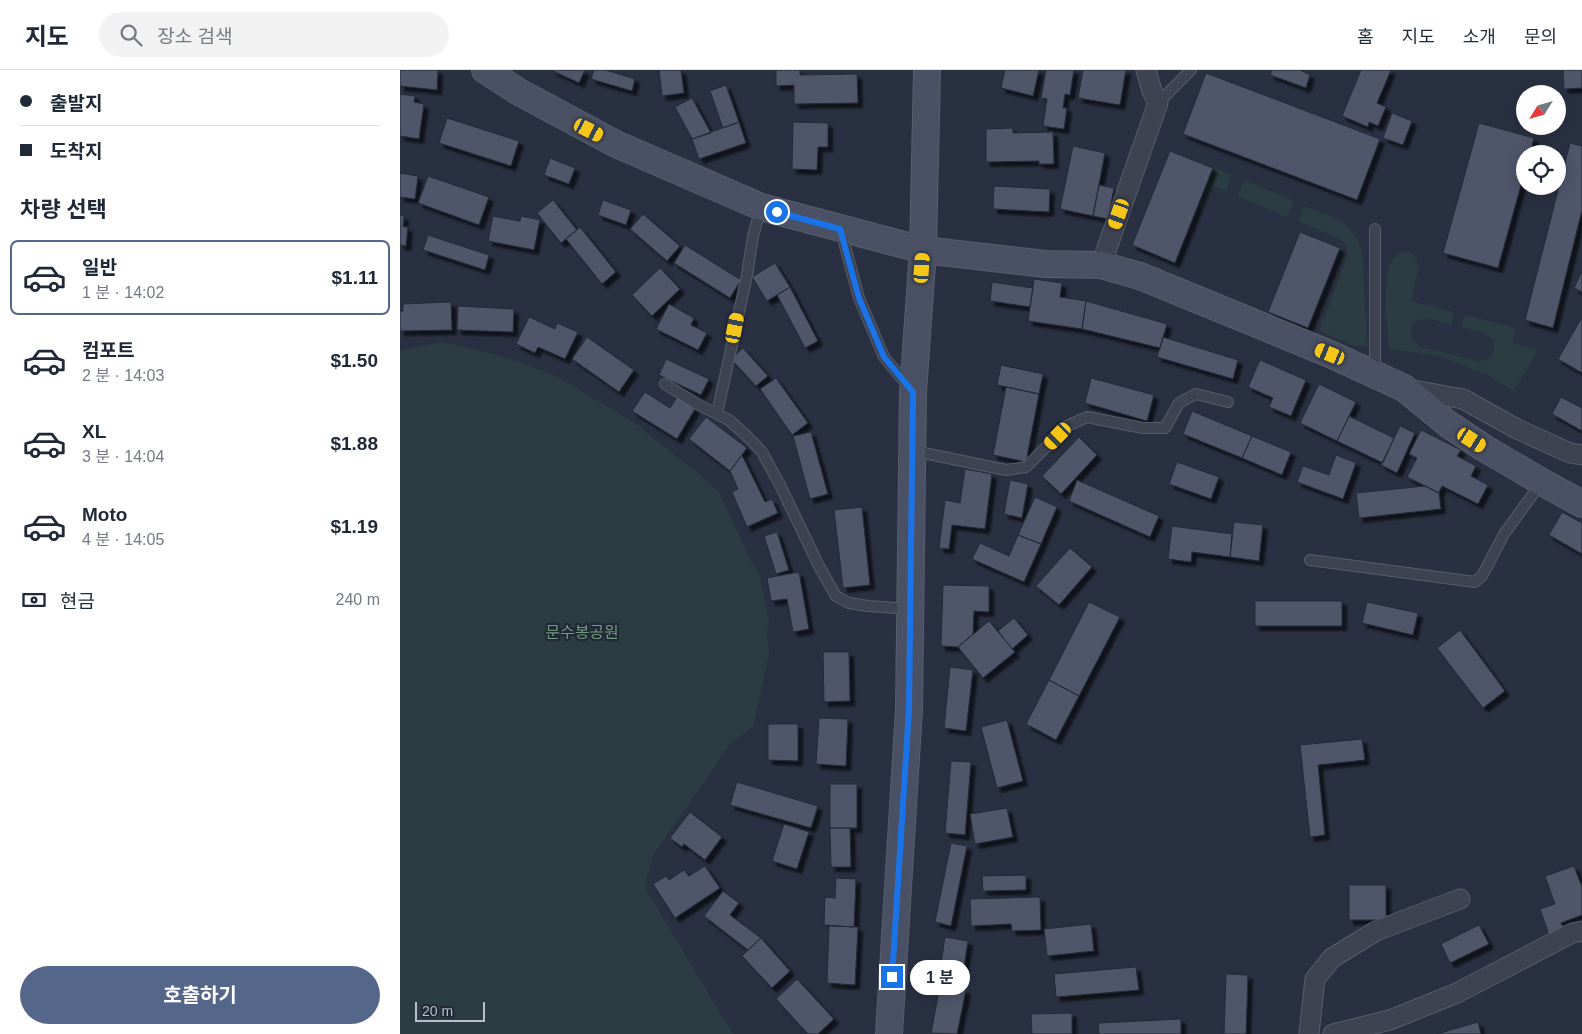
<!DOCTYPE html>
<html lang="ko">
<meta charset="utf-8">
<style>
:root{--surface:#fff;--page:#f2f2f3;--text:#1f2937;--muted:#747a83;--line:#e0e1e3;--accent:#55668b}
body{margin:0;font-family:Arial,"Noto Sans KR",sans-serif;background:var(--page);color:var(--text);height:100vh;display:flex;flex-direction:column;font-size:19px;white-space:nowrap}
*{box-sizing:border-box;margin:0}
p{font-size:16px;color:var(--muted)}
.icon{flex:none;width:28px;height:28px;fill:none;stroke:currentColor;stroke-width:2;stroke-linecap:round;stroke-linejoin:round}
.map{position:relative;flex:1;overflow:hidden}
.details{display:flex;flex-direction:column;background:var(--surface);width:400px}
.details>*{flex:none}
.top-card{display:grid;align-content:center;height:110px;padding:0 20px;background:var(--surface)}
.needle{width:32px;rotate:233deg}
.controls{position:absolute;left:1116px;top:15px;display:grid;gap:10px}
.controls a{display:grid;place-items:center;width:50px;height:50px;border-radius:50%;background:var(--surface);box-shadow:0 2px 12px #0003;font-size:25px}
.scale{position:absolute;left:15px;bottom:12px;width:70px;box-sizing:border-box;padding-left:5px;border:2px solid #babecb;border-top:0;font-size:14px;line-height:18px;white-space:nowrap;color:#babecb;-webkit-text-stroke:4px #212836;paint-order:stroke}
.end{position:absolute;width:22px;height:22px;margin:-11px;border:6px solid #1a73e8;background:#fff;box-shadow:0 0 0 2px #fff}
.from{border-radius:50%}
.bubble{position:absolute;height:35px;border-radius:18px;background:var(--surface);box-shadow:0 2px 12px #0003;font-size:16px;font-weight:700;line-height:35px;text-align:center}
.car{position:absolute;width:15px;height:30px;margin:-15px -8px;border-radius:6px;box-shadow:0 0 4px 1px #0007;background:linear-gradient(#f5c518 24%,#345 0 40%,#f5c518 0 76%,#345 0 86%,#f5c518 0)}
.top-card b{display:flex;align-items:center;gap:18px;height:48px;font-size:19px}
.top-card b+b{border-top:1px solid var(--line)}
.top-card i{width:12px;height:12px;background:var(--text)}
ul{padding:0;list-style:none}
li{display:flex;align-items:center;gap:15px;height:75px;margin:0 10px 8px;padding:0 10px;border:2px solid transparent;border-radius:8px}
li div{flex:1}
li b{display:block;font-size:19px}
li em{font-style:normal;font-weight:700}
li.on{border-color:var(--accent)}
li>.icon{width:45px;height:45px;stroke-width:1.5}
h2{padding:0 20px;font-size:22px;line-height:60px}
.pay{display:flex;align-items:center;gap:12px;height:55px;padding:0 20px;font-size:19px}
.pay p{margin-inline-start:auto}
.cta{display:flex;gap:10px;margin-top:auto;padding:10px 20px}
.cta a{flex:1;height:58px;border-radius:30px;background:var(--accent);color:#fff;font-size:20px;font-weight:700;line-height:58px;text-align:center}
header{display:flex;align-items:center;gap:30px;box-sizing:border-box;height:70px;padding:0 25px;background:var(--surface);border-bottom:1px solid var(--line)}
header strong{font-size:24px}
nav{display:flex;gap:28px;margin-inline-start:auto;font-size:18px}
.search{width:350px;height:45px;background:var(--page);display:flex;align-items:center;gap:12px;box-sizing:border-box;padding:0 18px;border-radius:28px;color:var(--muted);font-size:19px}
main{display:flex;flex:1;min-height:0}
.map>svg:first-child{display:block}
</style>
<header>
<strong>지도</strong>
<div class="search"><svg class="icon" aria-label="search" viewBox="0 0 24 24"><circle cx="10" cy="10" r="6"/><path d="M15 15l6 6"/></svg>장소 검색</div>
<nav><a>홈</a><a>지도</a><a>소개</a><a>문의</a></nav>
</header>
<main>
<section class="details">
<div class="top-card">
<b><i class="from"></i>출발지</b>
<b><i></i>도착지</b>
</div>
<h2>차량 선택</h2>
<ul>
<li class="on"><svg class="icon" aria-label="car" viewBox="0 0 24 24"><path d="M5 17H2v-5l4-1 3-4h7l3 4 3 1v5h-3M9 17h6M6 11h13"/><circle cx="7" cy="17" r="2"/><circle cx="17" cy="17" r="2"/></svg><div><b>일반</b><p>1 분 · 14:02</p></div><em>$1.11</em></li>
<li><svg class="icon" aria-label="car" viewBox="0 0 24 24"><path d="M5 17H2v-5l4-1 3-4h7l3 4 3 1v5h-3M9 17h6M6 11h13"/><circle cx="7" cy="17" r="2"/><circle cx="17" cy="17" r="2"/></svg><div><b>컴포트</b><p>2 분 · 14:03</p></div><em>$1.50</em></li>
<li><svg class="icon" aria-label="car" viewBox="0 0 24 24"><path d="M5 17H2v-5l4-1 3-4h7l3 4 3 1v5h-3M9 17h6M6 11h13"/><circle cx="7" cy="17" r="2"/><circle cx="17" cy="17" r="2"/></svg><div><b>XL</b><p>3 분 · 14:04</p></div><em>$1.88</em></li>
<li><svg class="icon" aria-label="car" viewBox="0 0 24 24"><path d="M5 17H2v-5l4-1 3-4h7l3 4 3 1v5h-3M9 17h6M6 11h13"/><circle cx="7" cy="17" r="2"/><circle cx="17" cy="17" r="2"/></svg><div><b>Moto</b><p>4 분 · 14:05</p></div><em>$1.19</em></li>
</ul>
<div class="pay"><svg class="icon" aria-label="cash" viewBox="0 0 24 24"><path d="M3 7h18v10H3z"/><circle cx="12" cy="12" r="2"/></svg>현금<p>240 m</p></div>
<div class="cta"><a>호출하기</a></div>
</section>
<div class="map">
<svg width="1182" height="964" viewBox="0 0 1182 964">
<defs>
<filter id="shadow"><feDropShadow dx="4.5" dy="4.5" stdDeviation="1" flood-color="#0009"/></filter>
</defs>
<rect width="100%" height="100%" fill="#293041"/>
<!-- green -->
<path fill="#2b3d42" d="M815,98l17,7 -6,16 -13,-5 -10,25 -5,-2z
M844,110l50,21 -7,16 -50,-21z
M904,136c28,11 48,13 58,45l5,96 -13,-1 -35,-15 29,-76 -1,-7 -5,-8 -44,-19z
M1004,181l10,3 5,12 -8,35 43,11 -2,13c-9,-2 -19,-7 -28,-6 -18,1 -17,21 -3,28l56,14c13,0 19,-7 17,-20l-10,-8 -23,-6 4,-12 51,13 -4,15 26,7 -24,41 -25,-15 -49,-20 -51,-7c-1,-22 -8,-70 3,-89 3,-4 7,-7 12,-9z
M42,272l59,14 53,19 86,51 8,8 55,43 16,15 32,69 8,12 10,49 -2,11 2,22 -16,72 -21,15 -79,113 -8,29 1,5 87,145h-333v-683z"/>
<!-- building -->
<path fill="#4f576a" stroke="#232a38" filter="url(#shadow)" d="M0,0h38l-1,20 -37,-4z
M151,0h34l-6,13z
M194,0h12l29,9 -3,12 -41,-12z
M259,0h22l3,23 -22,3z
M376,0h24v5l57,-1 1,29 -64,1v-19l-18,1z
M605,0h34l-6,26 -32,-8z
M646,0h28l-4,25 -5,-1 -2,14h4l-3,21 -21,-3 4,-27 -6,-1z
M683,0h43l-6,35 -42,-7z
M872,0h28l10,5 -4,13 -36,-13z
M961,0h30l-14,33 9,4 -8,19 -9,-4 -1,5 -26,-11z
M1163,0h19v18l-18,1z
M806,3l174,66 -23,61 -174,-66z
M326,15l13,37 -16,6 -13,-37z
M0,24l15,2 -1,6 10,2 -5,35 -19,-3z
M292,28l19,35 -19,6 -17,-32z
M992,43l20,8 -9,24 -20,-7z
M47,48l72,23 -8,25 -72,-23z
M339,52l7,21 -47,16 -7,-20z
M393,52l35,1v24h-10l-1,23 -25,-1z
M1079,53l55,15 -4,16h-5v17l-27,97 -55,-15z
M613,58v5l40,-1 1,32h-15v-3l-53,1v-33z
M1170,73l12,3v64l-29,118 -28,-8z
M673,76l32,7 -12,63 -33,-7z
M770,81l43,17 -38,95 -43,-18z
M150,88l25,10 -6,16 -25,-9z
M0,103l18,3 -3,23 -15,-2z
M28,106l61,21 -10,28 -61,-22z
M699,115l15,3 -6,31 -15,-3z
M594,116l56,3 -1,23 -56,-3z
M153,130l24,30 -16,13 -24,-30z
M203,130l28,10 -5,15 -28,-10z
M243,144l37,32 -13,15 -37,-32z
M0,145l4,1 -1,11h5l-2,19 -6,-1z
M93,146l27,5 1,-5 19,4 -6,30 -46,-9z
M180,157l36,45 -14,12 -36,-45z
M900,162l40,16 -32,80 -40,-16z
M28,165l61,20 -4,15 -62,-20z
M285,175l56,35 -11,18 -56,-35z
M375,193l15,24 -23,14 -15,-24z
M260,198l20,21 -28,27 -20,-21z
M1182,201v21l-8,-4z
M634,209l28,4 -2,14 26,4 -4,28 -54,-8z
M592,212l41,6 -3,19 -40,-6z
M390,217l28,54 -13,7 -28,-53z
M686,231l81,23 -7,24 -78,-19z
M51,232l1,28 -52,1v-20h3v-7z
M269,234l25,14 -3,7 16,8 -9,17 -42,-21z
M58,236l56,3 -1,23 -56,-2z
M129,247l26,12 2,-6 21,9 -13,27 -27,-12 -3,6 -19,-9z
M1182,247v56l-24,-14z
M187,267l47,33 -15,22 -47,-33z
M763,267l75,23 -5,19 -76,-22z
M343,278l25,28 -12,10 -25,-27z
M266,289l43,20 -8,16 -42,-20z
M860,290l46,20 -15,36 -22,-9 4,-9 -25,-11z
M601,295l42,9 -4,20 -42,-9z
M376,308l32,45 -16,12 -32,-46z
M691,308l63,17 -7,26 -62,-18z
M919,314l37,18 -19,39 -37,-18z
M606,317l33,7 -13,68 -33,-7z
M245,322l25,16 7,-11 18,12 -18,30 -45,-28z
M1161,327l21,11v23l-30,-17z
M792,341l60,25 -10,22 -59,-24z
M949,346l45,22 -11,25 -46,-22z
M306,347l41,31 -17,23 -41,-32z
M1000,356l15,7 -18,40 -16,-8z
M1021,360l40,20 -4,6 19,10 -5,10 17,9 -10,19 -36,-18 -3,7 -32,-16 10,-19 -8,-4z
M411,362l17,62 -18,5 -17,-63z
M852,366l39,16 -9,23 -40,-17z
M679,367l18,18 -36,39 -19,-18z
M342,385l23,47 7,-3 6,14 -31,14 -15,-35 6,-3 -8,-18z
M936,385l20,8 -13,36 -46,-17 6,-16 26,9z
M777,392l42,15 -8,22 -42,-15z
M565,399l27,5 -7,55 -33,-4 -3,24 -10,-1 6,-48 15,3z
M610,410l18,4 -6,34 -18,-4z
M677,410l82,36 -9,21 -81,-36z
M1025,416l14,7 2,16 -82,9 -3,-25z
M635,427l22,10 -16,37 -23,-9z
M462,437l8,78 -27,3 -9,-78z
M1162,442l20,11v31l-33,-19z
M834,452l29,3 -4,36 -29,-4z
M772,456l60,8 -2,23 -38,-5 -1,10 -23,-3z
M377,462l12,38 -13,4 -12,-38z
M618,465l23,9 -17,38 -52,-23 8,-16 29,13z
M670,478l22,19 -33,38 -23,-19z
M399,502l10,57 -16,3 -6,-33 -16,2 -4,-23z
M543,515l46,1v26l-15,-1 -1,23 -15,13 -17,-1z
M855,531h87v25h-87z
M689,532l31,15 -41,79 -30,-16z
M967,532l51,11 -5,22 -51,-12z
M614,548l14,17 -16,14 -14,-18z
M589,551l26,31 -32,26 -25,-31z
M1060,560l45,61 -22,17 -46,-60z
M423,582h26l1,49 -26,1z
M550,597l23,3 -7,61 -22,-3z
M649,610l30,16 -23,44 -30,-16z
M419,648l29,1 -2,47 -30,-2z
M607,650l16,61 -26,7 -16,-61z
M368,654h30v37l-30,-1z
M962,669l3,21 -47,5 7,70 -15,2 -10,-92z
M551,691l20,1 -6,73 -20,-2z
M337,712l81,24 -7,22 -81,-23z
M430,714h27v44h-27z
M607,738l6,29 -38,7 -5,-30z
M290,742l32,25 -17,23 -21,-16 -2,3 -12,-9z
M384,754l25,8 -12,37 -25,-8z
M430,758h20l1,39h-20z
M551,773l16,3 -16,80 -16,-4z
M305,796l15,22 -45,30 -22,-34 13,-8 3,4 15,-10 5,6z
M1174,796l8,21v28l-21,8 3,6 -15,6 -9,-26 15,-5 -10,-28z
M626,805v15l-43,1 -1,-15z
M436,808l20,1 -2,48 -30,-2 1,-28 10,1z
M949,815h37v35h-37z
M323,821l16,12 -9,12 31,23 -13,12 -44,-34z
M640,827l1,33 -29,1 -1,-7 -40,2 -1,-27z
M691,854l3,27 -47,5 -3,-27z
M1079,855l10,19 -39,19 -9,-19z
M429,856l29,1 -3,58 -28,-2z
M545,867l23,4 -6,39 -23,-3z
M361,868l29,33 -18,17 -30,-32z
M736,897l3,23 -83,7 -2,-23z
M826,904l22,1 -2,59h-22z
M397,909l37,40 -16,15h-10l-32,-35z
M540,915l26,5 -9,44 -26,-1z
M672,943v21h-40l-1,-20z
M781,949v15h-82l-1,-11z
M1078,952l3,12h-44z"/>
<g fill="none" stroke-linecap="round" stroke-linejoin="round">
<defs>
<path id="lane" d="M758,33l33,-33
M975,159v145
M441,161l18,67 25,59 25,30
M265,314l32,20 32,16 20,18 13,14 18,33 40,83 16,28 13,7 19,3 41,3
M317,344l30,-139 6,-39 8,-28
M514,381l92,19 20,-3 41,-41 20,-9 56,11h22l14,-25 17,-9 32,8
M910,490l165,22 7,-6 22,-42 37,-51"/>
<path id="street" d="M701,195l57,-162 -6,-12 -6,-21
M1008,319l55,10 54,30 53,24 12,2
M909,964l6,-55 17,-21 44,-27 84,-32
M933,964l57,-14 67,-27 115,-60 10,-2"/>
<path id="secondary" d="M85,0l34,22 97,52 145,63 162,43 122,14 56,1 39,11 190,78 74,34 44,36 36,24 58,34 40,22
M489,964l20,-325 4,-317 10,-142 4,-180"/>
</defs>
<!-- lane casing -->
<use href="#lane" stroke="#585e6b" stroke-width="12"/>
<!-- street casing -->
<use href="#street" stroke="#585e6b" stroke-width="21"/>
<!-- secondary casing -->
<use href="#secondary" stroke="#585e6b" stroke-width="28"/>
<!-- lane -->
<use href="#lane" stroke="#3d4351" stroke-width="10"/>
<!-- street -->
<use href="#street" stroke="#3d4351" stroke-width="19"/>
<!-- secondary -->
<use href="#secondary" stroke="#4b5164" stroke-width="26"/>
</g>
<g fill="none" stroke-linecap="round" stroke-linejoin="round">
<!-- route -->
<path stroke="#1a73e8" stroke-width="6" d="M377,142l63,17 19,69 25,59 29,35 -4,317 -17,268"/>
</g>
<g text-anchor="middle" stroke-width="4.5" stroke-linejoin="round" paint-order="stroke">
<!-- park labels -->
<g font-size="16" fill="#729a80" stroke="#212836">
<text x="182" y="568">문수봉공원</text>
</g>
</g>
</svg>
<div class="controls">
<a><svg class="needle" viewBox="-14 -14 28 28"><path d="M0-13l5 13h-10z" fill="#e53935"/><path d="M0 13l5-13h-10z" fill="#747a83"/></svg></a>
<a><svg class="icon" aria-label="locate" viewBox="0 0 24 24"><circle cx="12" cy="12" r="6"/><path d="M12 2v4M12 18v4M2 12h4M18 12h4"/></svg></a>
</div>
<div class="scale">20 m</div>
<i class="end from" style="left:377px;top:142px"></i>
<i class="end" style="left:492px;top:907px"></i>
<div class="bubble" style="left:510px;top:890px;width:60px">1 분</div>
<i class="car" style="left:189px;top:60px;rotate:117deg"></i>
<i class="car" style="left:719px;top:144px;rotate:199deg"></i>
<i class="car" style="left:522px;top:198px;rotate:4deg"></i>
<i class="car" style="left:335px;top:258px;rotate:11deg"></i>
<i class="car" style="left:930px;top:284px;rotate:292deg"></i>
<i class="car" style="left:658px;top:366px;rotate:224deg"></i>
<i class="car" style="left:1072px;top:370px;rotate:123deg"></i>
</div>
</main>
